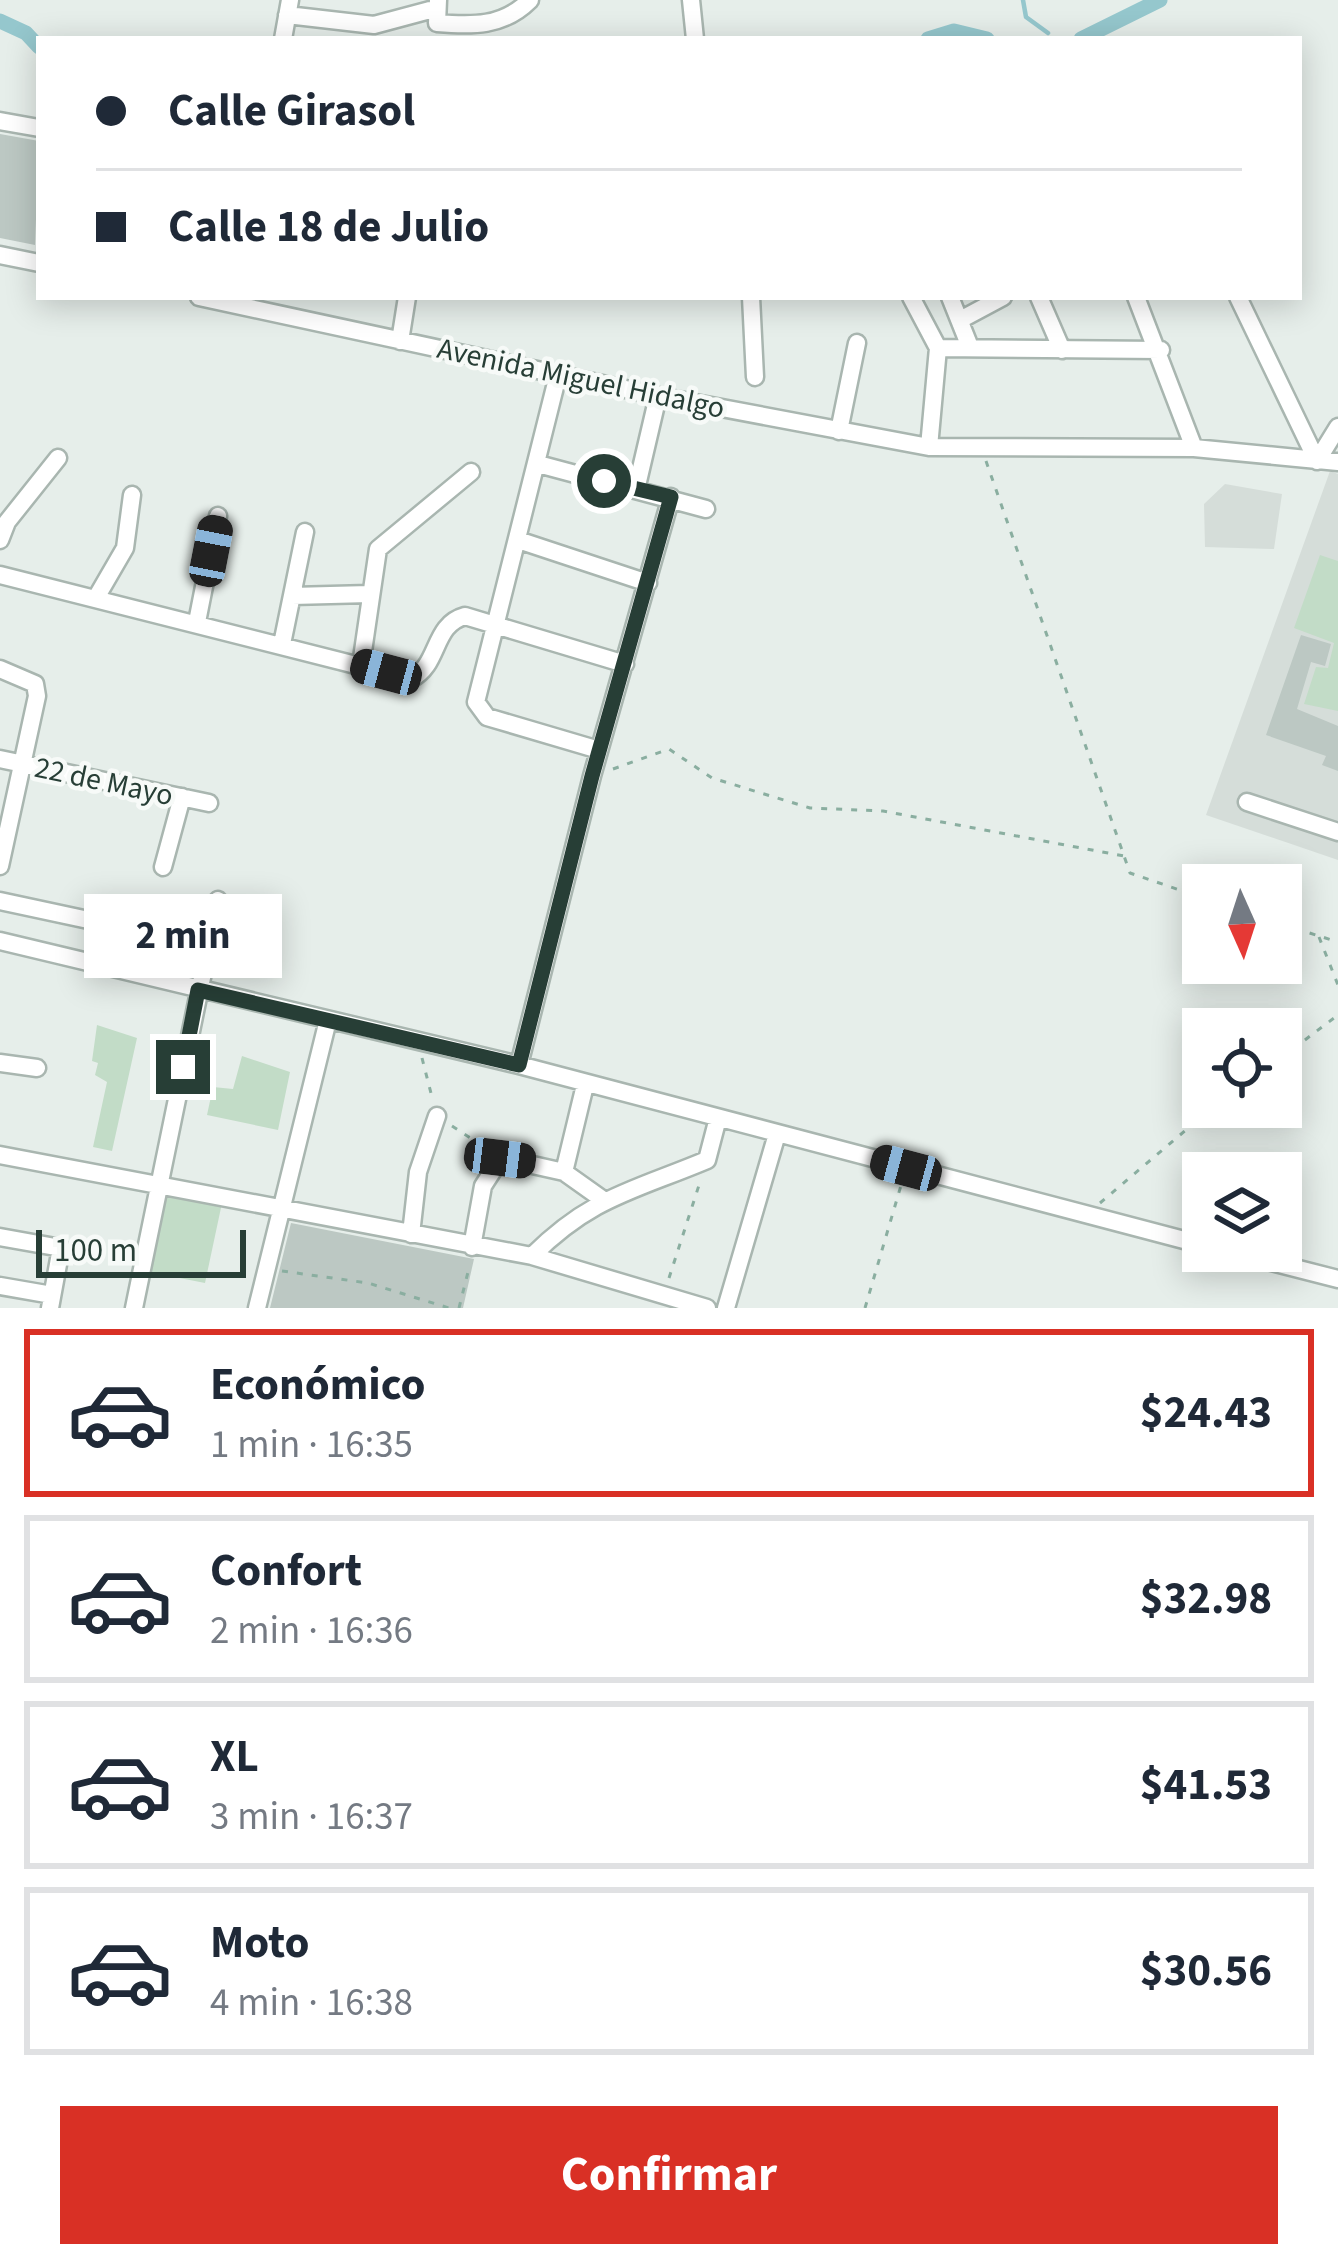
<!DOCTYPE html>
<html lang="es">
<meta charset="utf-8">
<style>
:root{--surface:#fff;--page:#f2f2f3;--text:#1f2937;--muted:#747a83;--line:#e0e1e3;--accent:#d93025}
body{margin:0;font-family:"Source Sans 3",sans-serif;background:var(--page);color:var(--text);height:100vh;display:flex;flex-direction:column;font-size:45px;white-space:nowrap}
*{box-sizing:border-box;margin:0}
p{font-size:39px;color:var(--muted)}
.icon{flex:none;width:66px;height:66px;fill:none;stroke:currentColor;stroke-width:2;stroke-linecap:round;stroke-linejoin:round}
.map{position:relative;height:1308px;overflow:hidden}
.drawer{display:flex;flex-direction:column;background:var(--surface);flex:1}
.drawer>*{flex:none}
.hud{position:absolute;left:36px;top:36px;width:1266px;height:264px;border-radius:0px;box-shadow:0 6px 30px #0003;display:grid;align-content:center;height:264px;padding:0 60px;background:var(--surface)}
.needle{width:78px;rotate:177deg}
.fabs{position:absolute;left:1182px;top:864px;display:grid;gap:24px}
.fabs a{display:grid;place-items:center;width:120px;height:120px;border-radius:0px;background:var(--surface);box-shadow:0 6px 30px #0003;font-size:60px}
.scale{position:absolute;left:36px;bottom:30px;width:210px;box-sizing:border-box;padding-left:12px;border:6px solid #273e36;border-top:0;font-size:33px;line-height:42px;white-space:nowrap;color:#273e36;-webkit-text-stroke:9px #f7faf8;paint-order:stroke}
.end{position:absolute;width:54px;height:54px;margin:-27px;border:15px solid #273e36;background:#fff;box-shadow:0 0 0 6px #fff}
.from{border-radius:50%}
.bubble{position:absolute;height:84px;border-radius:0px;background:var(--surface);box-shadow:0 6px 30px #0003;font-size:39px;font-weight:700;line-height:84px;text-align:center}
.car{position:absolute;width:36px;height:72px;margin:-36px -18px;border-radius:15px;box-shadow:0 0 9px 3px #0007;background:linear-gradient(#222 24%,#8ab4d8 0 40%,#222 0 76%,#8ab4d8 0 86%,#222 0)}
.hud b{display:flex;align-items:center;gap:42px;height:114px;font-size:45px}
.hud b+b{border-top:3px solid var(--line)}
.hud i{width:30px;height:30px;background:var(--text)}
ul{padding:21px 0 0;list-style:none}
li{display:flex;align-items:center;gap:36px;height:168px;margin:0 24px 18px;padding:0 36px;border:6px solid var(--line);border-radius:0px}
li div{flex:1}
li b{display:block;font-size:45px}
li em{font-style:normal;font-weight:700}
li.current{border-color:var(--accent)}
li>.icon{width:108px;height:108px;stroke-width:1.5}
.cta{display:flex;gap:24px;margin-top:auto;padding:24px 60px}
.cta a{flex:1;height:138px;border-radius:0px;background:var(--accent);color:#fff;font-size:48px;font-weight:700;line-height:138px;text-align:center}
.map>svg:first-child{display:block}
</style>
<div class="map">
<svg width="1338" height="1308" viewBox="0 0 1338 1308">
<rect width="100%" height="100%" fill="#e6eeea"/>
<!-- built -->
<path fill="#d5ddd9" d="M1330,471l8,3v386l-132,-45z
M1225,484l57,10 -8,55 -69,-2 -1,-43z"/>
<!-- green -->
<path fill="#c2dcc7" d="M1320,555l18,6v150l-34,-7 12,-37 12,1 6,-25 -40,-15z
M97,1025l40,13 -25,113 -19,-4 14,-65 -12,-7 3,-12 -6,-2z
M242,1056l48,16 -12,58 -71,-15 6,-28 20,2z
M161,1194l61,9 -17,80 -61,-12z"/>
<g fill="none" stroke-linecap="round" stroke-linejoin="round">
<!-- stream -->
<path stroke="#95c7cd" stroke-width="4.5" d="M1023,0l3,17 22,16"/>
<!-- canal -->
<path stroke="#95c7cd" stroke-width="15" d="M0,21l26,12 13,14
M928,39l26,-8 33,8
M1081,39l79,-39"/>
</g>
<!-- building -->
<path fill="#bcc8c3" d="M0,134l39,7 -4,104 -35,-7z
M1301,635l30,9 -6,22 -14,-4 -14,47 41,17v45l-16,-6 4,-9 -60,-21z
M291,1223l183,36 -11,49h-193z"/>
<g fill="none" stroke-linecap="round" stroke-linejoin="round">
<defs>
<path id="minor" d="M438,0l-1,23c35,3 66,4 93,-23
M691,0l4,39
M287,15l87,10 56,-15
M283,39l7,-39
M0,121l39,7
M0,255l39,8
M199,297l459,99 271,51 265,1 144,14
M751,297l4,80
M911,297l27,51 -9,99
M950,297l20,50
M1039,297l23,53
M1136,297l58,151
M1238,297l79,164
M960,320l43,-23
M400,341l7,-44
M938,348l223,2
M558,375l-82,327 11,15 112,33
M839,431l18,-88
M1317,461l21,-34
M538,464l168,45
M636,490l22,-94
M0,540l7,-18 51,-64
M521,541l127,42
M0,575l411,104c29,-14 21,-54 54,-63l160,48
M292,596l77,-2
M96,598l29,-50 7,-53
M197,622l21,-106
M282,644l23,-112
M361,665l17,-116 93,-77
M0,669l35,15 2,12 -37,170
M0,759l209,44
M1247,802l91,30
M163,867l19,-70
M0,901l149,32
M0,941l519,124 684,180
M0,1063l37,5
M519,1065l73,-289 79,-279
M0,1155l532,101 175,52
M564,1172l21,-87
M411,1234l7,-62 19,-56
M0,1237l61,11 -11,60
M472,1247l11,-61 18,-28 63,14 38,27
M1228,1251l110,28
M532,1256c59,-59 101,-65 175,-96l11,-42
M0,1286l52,9
M134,1308l84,-408
M257,1308l71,-288
M726,1308l51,-174"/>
</defs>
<!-- minor casing -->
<use href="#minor" stroke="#a9b6b0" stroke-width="21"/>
<!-- path -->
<path stroke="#8aaea0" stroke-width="3" stroke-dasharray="6 9" stroke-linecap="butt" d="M986,461l144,412 73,25
M613,769l56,-20 43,29 98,30 73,3 241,45
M1281,924l57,18
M1319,937l19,48
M422,1058l11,43
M1281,1058l57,-43
M452,1126l37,24
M1100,1203l113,-96
M282,1271l86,12 81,25
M669,1278l32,-99
M459,1308l10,-40
M865,1308l37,-126"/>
<!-- minor -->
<use href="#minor" stroke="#fff" stroke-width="16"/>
</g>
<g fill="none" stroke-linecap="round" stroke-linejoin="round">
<!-- route -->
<path stroke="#273e36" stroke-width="15" d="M183,1067l15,-77 321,75 73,-289 79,-279 -67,-16"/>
</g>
<g text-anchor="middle" stroke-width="9" stroke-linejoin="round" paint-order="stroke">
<!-- street labels -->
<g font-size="30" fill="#273e36" stroke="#f7faf8">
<text transform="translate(581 378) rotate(12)" y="10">Avenida Miguel Hidalgo</text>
<text transform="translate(104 781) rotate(12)" y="10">22 de Mayo</text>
</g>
</g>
</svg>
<div class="fabs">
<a><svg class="needle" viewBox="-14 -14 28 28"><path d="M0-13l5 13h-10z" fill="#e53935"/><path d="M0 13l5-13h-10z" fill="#747a83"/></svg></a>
<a><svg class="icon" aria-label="locate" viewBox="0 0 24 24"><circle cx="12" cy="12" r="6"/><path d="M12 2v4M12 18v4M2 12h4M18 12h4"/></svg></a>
<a><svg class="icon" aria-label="layers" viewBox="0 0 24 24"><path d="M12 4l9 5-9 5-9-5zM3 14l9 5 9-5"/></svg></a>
</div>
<div class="scale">100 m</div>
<i class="end from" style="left:604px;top:481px"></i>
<i class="end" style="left:183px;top:1067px"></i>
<div class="bubble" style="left:84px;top:894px;width:198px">2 min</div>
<i class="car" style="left:211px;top:551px;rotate:11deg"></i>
<i class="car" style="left:386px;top:672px;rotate:285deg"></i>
<i class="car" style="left:500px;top:1158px;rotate:97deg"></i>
<i class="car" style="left:906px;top:1168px;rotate:285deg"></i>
<div class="hud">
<b><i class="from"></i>Calle Girasol</b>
<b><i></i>Calle 18 de Julio</b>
</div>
</div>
<section class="drawer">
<ul>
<li class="current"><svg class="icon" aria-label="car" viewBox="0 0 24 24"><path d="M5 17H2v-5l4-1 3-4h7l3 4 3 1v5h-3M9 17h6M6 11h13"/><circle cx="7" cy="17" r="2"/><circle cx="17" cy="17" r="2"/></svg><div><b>Económico</b><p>1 min · 16:35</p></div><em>$24.43</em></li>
<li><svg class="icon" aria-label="car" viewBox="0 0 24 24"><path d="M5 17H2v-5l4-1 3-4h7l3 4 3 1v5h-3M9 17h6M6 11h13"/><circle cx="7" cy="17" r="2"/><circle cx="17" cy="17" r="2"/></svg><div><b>Confort</b><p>2 min · 16:36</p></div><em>$32.98</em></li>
<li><svg class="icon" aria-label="car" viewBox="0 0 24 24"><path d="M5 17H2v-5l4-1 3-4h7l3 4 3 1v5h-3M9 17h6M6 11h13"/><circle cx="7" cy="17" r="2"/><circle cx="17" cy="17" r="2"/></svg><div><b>XL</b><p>3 min · 16:37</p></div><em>$41.53</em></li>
<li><svg class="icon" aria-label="car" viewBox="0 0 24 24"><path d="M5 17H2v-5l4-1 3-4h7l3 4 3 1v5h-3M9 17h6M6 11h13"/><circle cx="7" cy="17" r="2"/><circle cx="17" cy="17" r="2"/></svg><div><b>Moto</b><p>4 min · 16:38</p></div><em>$30.56</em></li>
</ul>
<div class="cta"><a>Confirmar</a></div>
</section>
